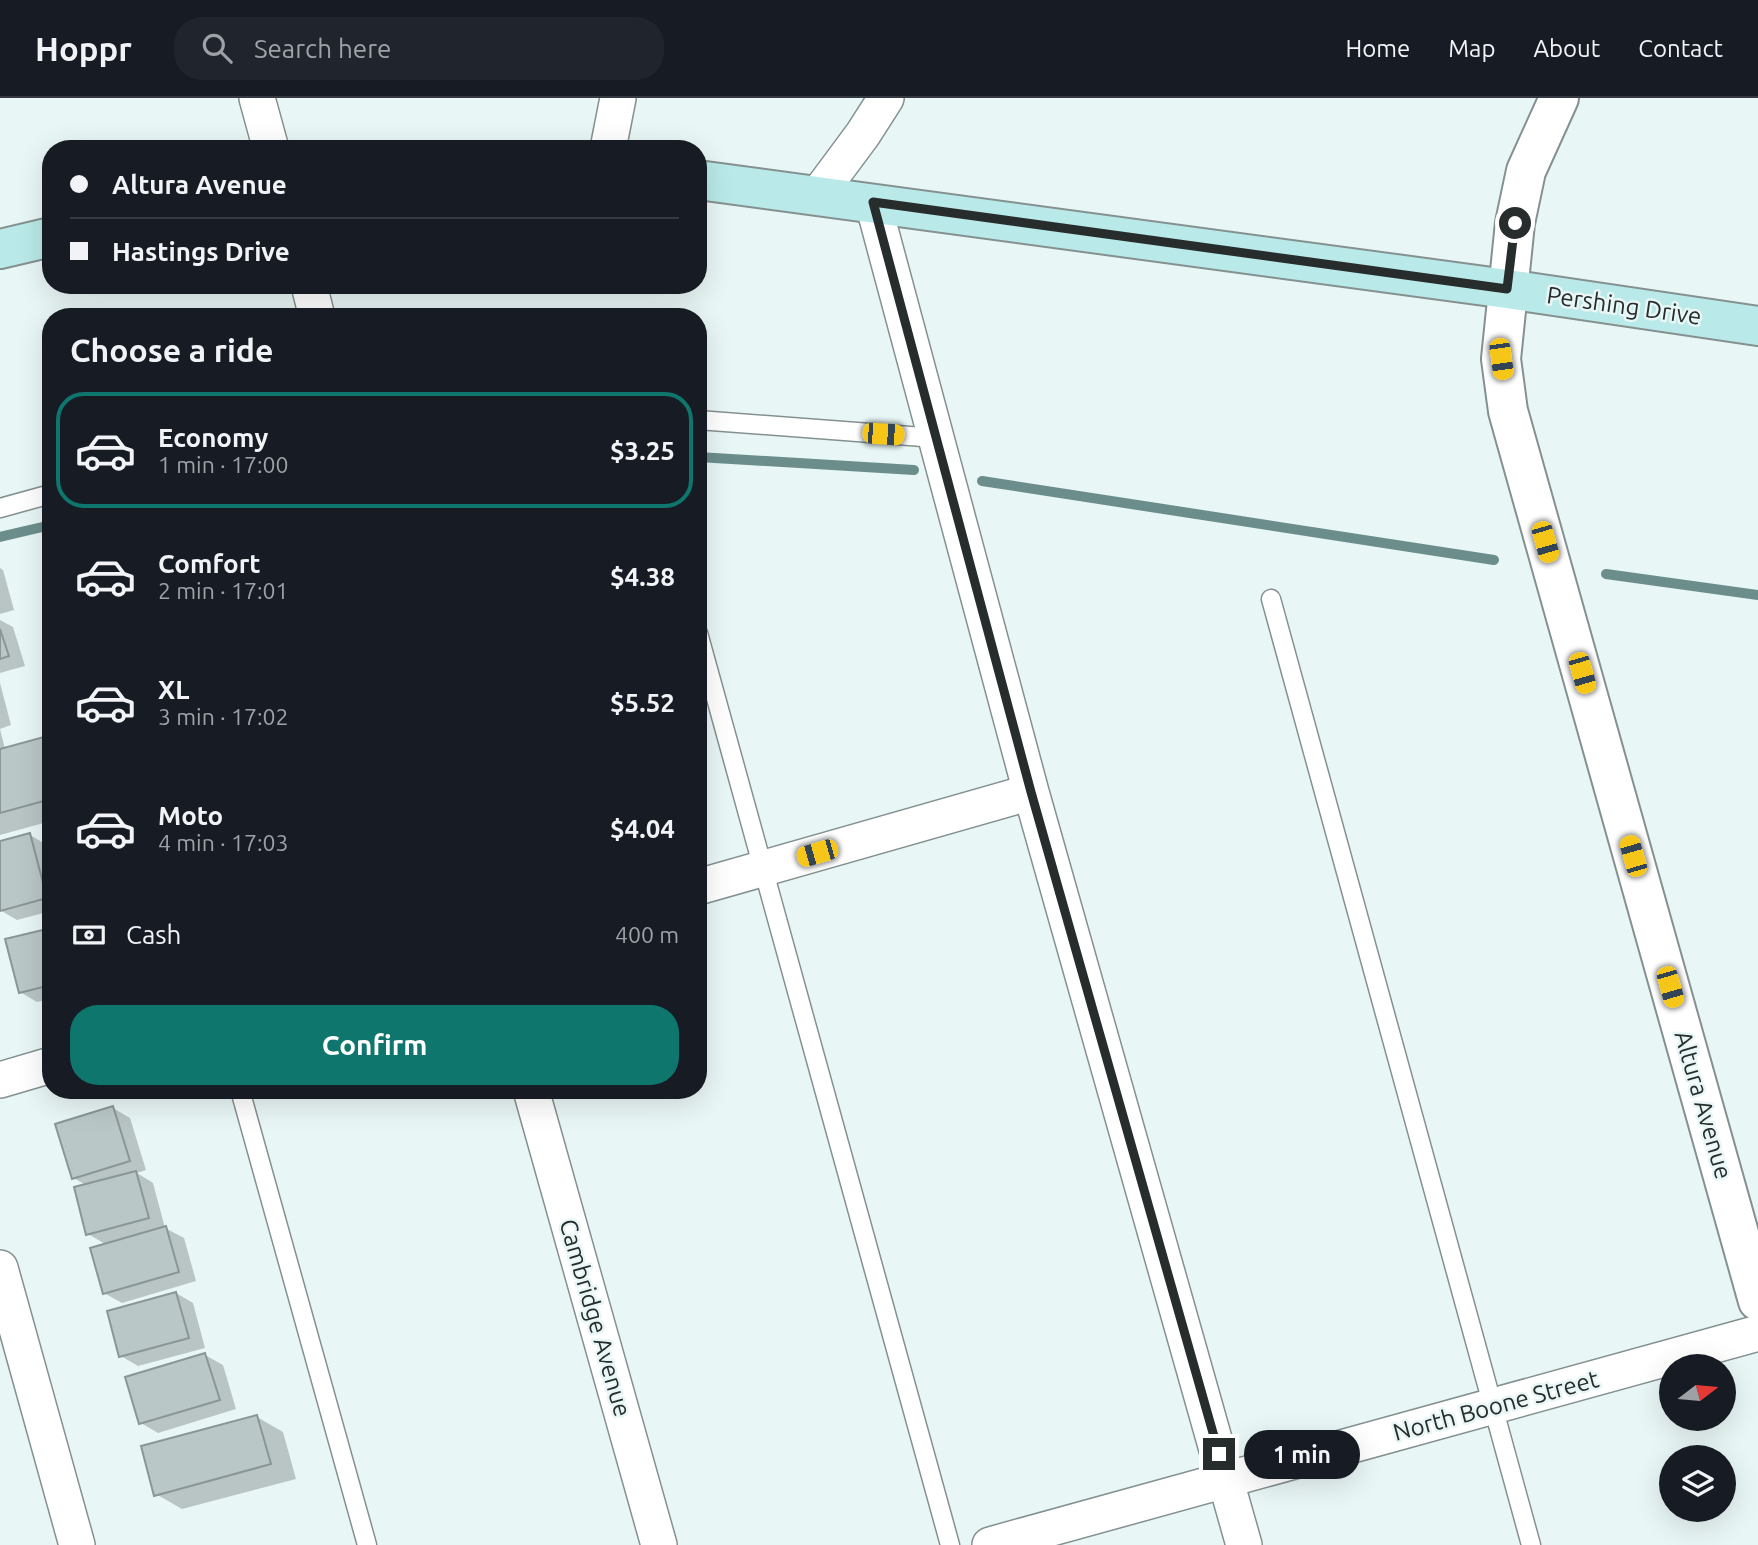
<!DOCTYPE html>
<meta charset="utf-8">
<style>
:root{--surface:#171b24;--page:#20242c;--text:#f1f3f6;--muted:#9ea1a6;--line:#363941;--accent:#0f766e}
body{margin:0;font-family:Ubuntu,sans-serif;background:var(--page);color:var(--text);height:100vh;display:flex;flex-direction:column;font-size:26px;white-space:nowrap}
*{box-sizing:border-box;margin:0}
p{font-size:23px;color:var(--muted)}
.icon{flex:none;width:38px;height:38px;fill:none;stroke:currentColor;stroke-width:2;stroke-linecap:round;stroke-linejoin:round}
.map{position:relative;flex:1;overflow:hidden}
.panel{position:absolute;left:42px;top:210px;width:665px;height:791px;display:flex;flex-direction:column;background:var(--surface);border-radius:28px;box-shadow:0 7px 28px #0002}
.panel>*{flex:none}
.banner{position:absolute;left:42px;top:42px;width:665px;height:154px;border-radius:28px;box-shadow:0 7px 28px #0002;display:grid;align-content:center;height:154px;padding:0 28px;background:var(--surface)}
.needle{width:46px;rotate:74deg}
.controls{position:absolute;left:1659px;top:1256px;display:grid;gap:14px}
.controls a{display:grid;place-items:center;width:77px;height:77px;border-radius:50%;background:var(--surface);box-shadow:0 7px 28px #0002;font-size:35px}
.end{position:absolute;width:32px;height:32px;margin:-16px;border:9px solid #272c2c;background:#fff;box-shadow:0 0 0 4px #fff}
.from{border-radius:50%}
.bubble{position:absolute;height:49px;border-radius:24px;background:var(--surface);box-shadow:0 7px 28px #0002;font-size:23px;font-weight:700;line-height:49px;text-align:center}
.car{position:absolute;width:21px;height:42px;margin:-21px -10px;border-radius:9px;box-shadow:0 0 5px 2px #0007;background:linear-gradient(#f5c518 24%,#345 0 40%,#f5c518 0 76%,#345 0 86%,#f5c518 0)}
.banner b{display:flex;align-items:center;gap:24px;height:66px;font-size:26px}
.banner b+b{border-top:2px solid var(--line)}
.banner i{width:18px;height:18px;background:var(--text)}
ul{padding:0;list-style:none}
li{display:flex;align-items:center;gap:21px;height:116px;margin:0 14px 10px;padding:0 14px;border:4px solid transparent;border-radius:28px}
li div{flex:1}
li b{display:block;font-size:26px}
li em{font-style:normal;font-weight:700}
li.active{border-color:var(--accent)}
li>.icon{width:63px;height:63px;stroke-width:1.5}
h2{padding:0 28px;font-size:32px;line-height:84px}
.pay{display:flex;align-items:center;gap:18px;height:77px;padding:0 28px;font-size:26px}
.pay p{margin-inline-start:auto}
.cta{display:flex;gap:14px;margin-top:auto;padding:14px 28px}
.cta a{flex:1;height:80px;border-radius:28px;background:var(--accent);color:#fff;font-size:28px;font-weight:700;line-height:80px;text-align:center}
header{display:flex;align-items:center;gap:42px;box-sizing:border-box;height:98px;padding:0 35px;background:var(--surface);border-bottom:2px solid var(--line)}
header strong{font-size:33px}
nav{display:flex;gap:38px;margin-inline-start:auto;font-size:24px}
.search{width:490px;height:63px;background:var(--page);display:flex;align-items:center;gap:18px;box-sizing:border-box;padding:0 24px;border-radius:28px;color:var(--muted);font-size:26px}
.map>svg:first-child{display:block}
</style>
<header>
<strong>Hoppr</strong>
<div class="search"><svg class="icon" aria-label="search" viewBox="0 0 24 24"><circle cx="10" cy="10" r="6"/><path d="M15 15l6 6"/></svg>Search here</div>
<nav><a>Home</a><a>Map</a><a>About</a><a>Contact</a></nav>
</header>
<div class="map">
<svg width="1758" height="1447" viewBox="0 0 1758 1447">
<rect width="100%" height="100%" fill="#e8f6f5"/>
<!-- shadow -->
<path fill="#0003" d="M0,470l3,2 11,40 -14,4z
M0,522l13,7 12,39 -25,7z
M0,585l11,42 -11,4 5,20 46,-12v84l-51,14z
M30,737l17,10 4,14v52l-34,9 -17,-10v-67z
M51,832v69l-14,3 -17,-10z
M113,1010l17,10 16,52 -9,3 16,10 12,45 19,10 12,43 -74,22 -18,-10 3,-48 -19,-11 -1,-48 -13,-8z
M176,1195l17,10 12,45 -67,18 -17,-10z
M205,1257l18,10 13,44 -78,24 -17,-10z
M257,1319l26,15 13,47 -114,30 -26,-15z"/>
<g fill="none" stroke-linecap="round" stroke-linejoin="round">
<!-- stream -->
<path stroke="#6b8e8d" stroke-width="10" d="M698,359l216,13
M982,383l512,79
M0,439l51,-12
M1606,476l152,21"/>
</g>
<!-- building -->
<path fill="#b9c7c6" stroke="#8a9796" stroke-width="2" d="M0,531l9,27 -9,3z
M51,637v64l-51,14v-64z
M30,735l17,65 -47,13v-70z
M51,830v57l-32,8 -14,-54z
M113,1008l17,55 -58,18 -17,-55z
M136,1073l13,47 -63,17 -12,-48z
M166,1128l13,46 -76,22 -13,-46z
M176,1194l13,46 -70,19 -12,-46z
M205,1255l15,47 -81,24 -14,-47z
M257,1317l14,49 -117,32 -13,-50z"/>
<g fill="none" stroke-linecap="round" stroke-linejoin="round">
<defs>
<path id="service" d="M698,322l238,18
M0,410l51,-14
M1271,501l260,946
M698,535l252,912
M240,992l127,455"/>
<path id="minor" d="M257,0l14,51
M608,51l10,-51
M817,98l46,-62 23,-36
M873,105l158,589 213,753
M309,187l8,32
M698,789l333,-95
M0,982l51,-15
M531,992l128,455
M0,1170l77,277
M990,1447l768,-212"/>
<path id="tertiary" d="M1559,0l-33,73 -11,52 -14,136 7,52 250,890"/>
<path id="secondary" d="M698,82l809,109 251,37
M0,151l51,-12"/>
</defs>
<!-- service casing -->
<use href="#service" stroke="#849190" stroke-width="21"/>
<!-- minor casing -->
<use href="#minor" stroke="#849190" stroke-width="38"/>
<!-- tertiary casing -->
<use href="#tertiary" stroke="#849190" stroke-width="42"/>
<!-- secondary casing -->
<use href="#secondary" stroke="#849190" stroke-width="42"/>
<!-- service -->
<use href="#service" stroke="#fff" stroke-width="18"/>
<!-- minor -->
<use href="#minor" stroke="#fff" stroke-width="35"/>
<!-- tertiary -->
<use href="#tertiary" stroke="#fff" stroke-width="38"/>
<!-- secondary -->
<use href="#secondary" stroke="#b9e9e8" stroke-width="38"/>
</g>
<g fill="none" stroke-linecap="round" stroke-linejoin="round">
<!-- route -->
<path stroke="#272c2c" stroke-width="9" d="M1219,1356l-188,-662 -158,-590 634,87 8,-66"/>
</g>
<g text-anchor="middle" stroke-width="5" stroke-linejoin="round" paint-order="stroke">
<!-- street labels -->
<g font-size="24" fill="#272c2c" stroke="#e8f6f5">
<text transform="translate(1624 208) rotate(8)" y="8">Pershing Drive</text>
<text transform="translate(1703 1007) rotate(74)" y="8">Altura Avenue</text>
<text transform="translate(595 1220) rotate(74)" y="8">Cambridge Avenue</text>
<text transform="translate(1496 1308) rotate(-15)" y="8">North Boone Street</text>
</g>
</g>
</svg>
<div class="controls">
<a><svg class="needle" viewBox="-14 -14 28 28"><path d="M0-13l5 13h-10z" fill="#e53935"/><path d="M0 13l5-13h-10z" fill="#9ea1a6"/></svg></a>
<a><svg class="icon" aria-label="layers" viewBox="0 0 24 24"><path d="M12 4l9 5-9 5-9-5zM3 14l9 5 9-5"/></svg></a>
</div>
<i class="end from" style="left:1515px;top:125px"></i>
<i class="end" style="left:1219px;top:1356px"></i>
<div class="bubble" style="left:1244px;top:1332px;width:116px">1 min</div>
<i class="car" style="left:1501px;top:261px;rotate:172deg"></i>
<i class="car" style="left:883px;top:336px;rotate:94deg"></i>
<i class="car" style="left:1545px;top:444px;rotate:164deg"></i>
<i class="car" style="left:1582px;top:575px;rotate:164deg"></i>
<i class="car" style="left:817px;top:755px;rotate:254deg"></i>
<i class="car" style="left:1633px;top:758px;rotate:344deg"></i>
<i class="car" style="left:1670px;top:889px;rotate:164deg"></i>
<div class="banner">
<b><i class="from"></i>Altura Avenue</b>
<b><i></i>Hastings Drive</b>
</div>
<section class="panel">
<h2>Choose a ride</h2>
<ul>
<li class="active"><svg class="icon" aria-label="car" viewBox="0 0 24 24"><path d="M5 17H2v-5l4-1 3-4h7l3 4 3 1v5h-3M9 17h6M6 11h13"/><circle cx="7" cy="17" r="2"/><circle cx="17" cy="17" r="2"/></svg><div><b>Economy</b><p>1 min · 17:00</p></div><em>$3.25</em></li>
<li><svg class="icon" aria-label="car" viewBox="0 0 24 24"><path d="M5 17H2v-5l4-1 3-4h7l3 4 3 1v5h-3M9 17h6M6 11h13"/><circle cx="7" cy="17" r="2"/><circle cx="17" cy="17" r="2"/></svg><div><b>Comfort</b><p>2 min · 17:01</p></div><em>$4.38</em></li>
<li><svg class="icon" aria-label="car" viewBox="0 0 24 24"><path d="M5 17H2v-5l4-1 3-4h7l3 4 3 1v5h-3M9 17h6M6 11h13"/><circle cx="7" cy="17" r="2"/><circle cx="17" cy="17" r="2"/></svg><div><b>XL</b><p>3 min · 17:02</p></div><em>$5.52</em></li>
<li><svg class="icon" aria-label="car" viewBox="0 0 24 24"><path d="M5 17H2v-5l4-1 3-4h7l3 4 3 1v5h-3M9 17h6M6 11h13"/><circle cx="7" cy="17" r="2"/><circle cx="17" cy="17" r="2"/></svg><div><b>Moto</b><p>4 min · 17:03</p></div><em>$4.04</em></li>
</ul>
<div class="pay"><svg class="icon" aria-label="cash" viewBox="0 0 24 24"><path d="M3 7h18v10H3z"/><circle cx="12" cy="12" r="2"/></svg>Cash<p>400 m</p></div>
<div class="cta"><a>Confirm</a></div>
</section>
</div>
